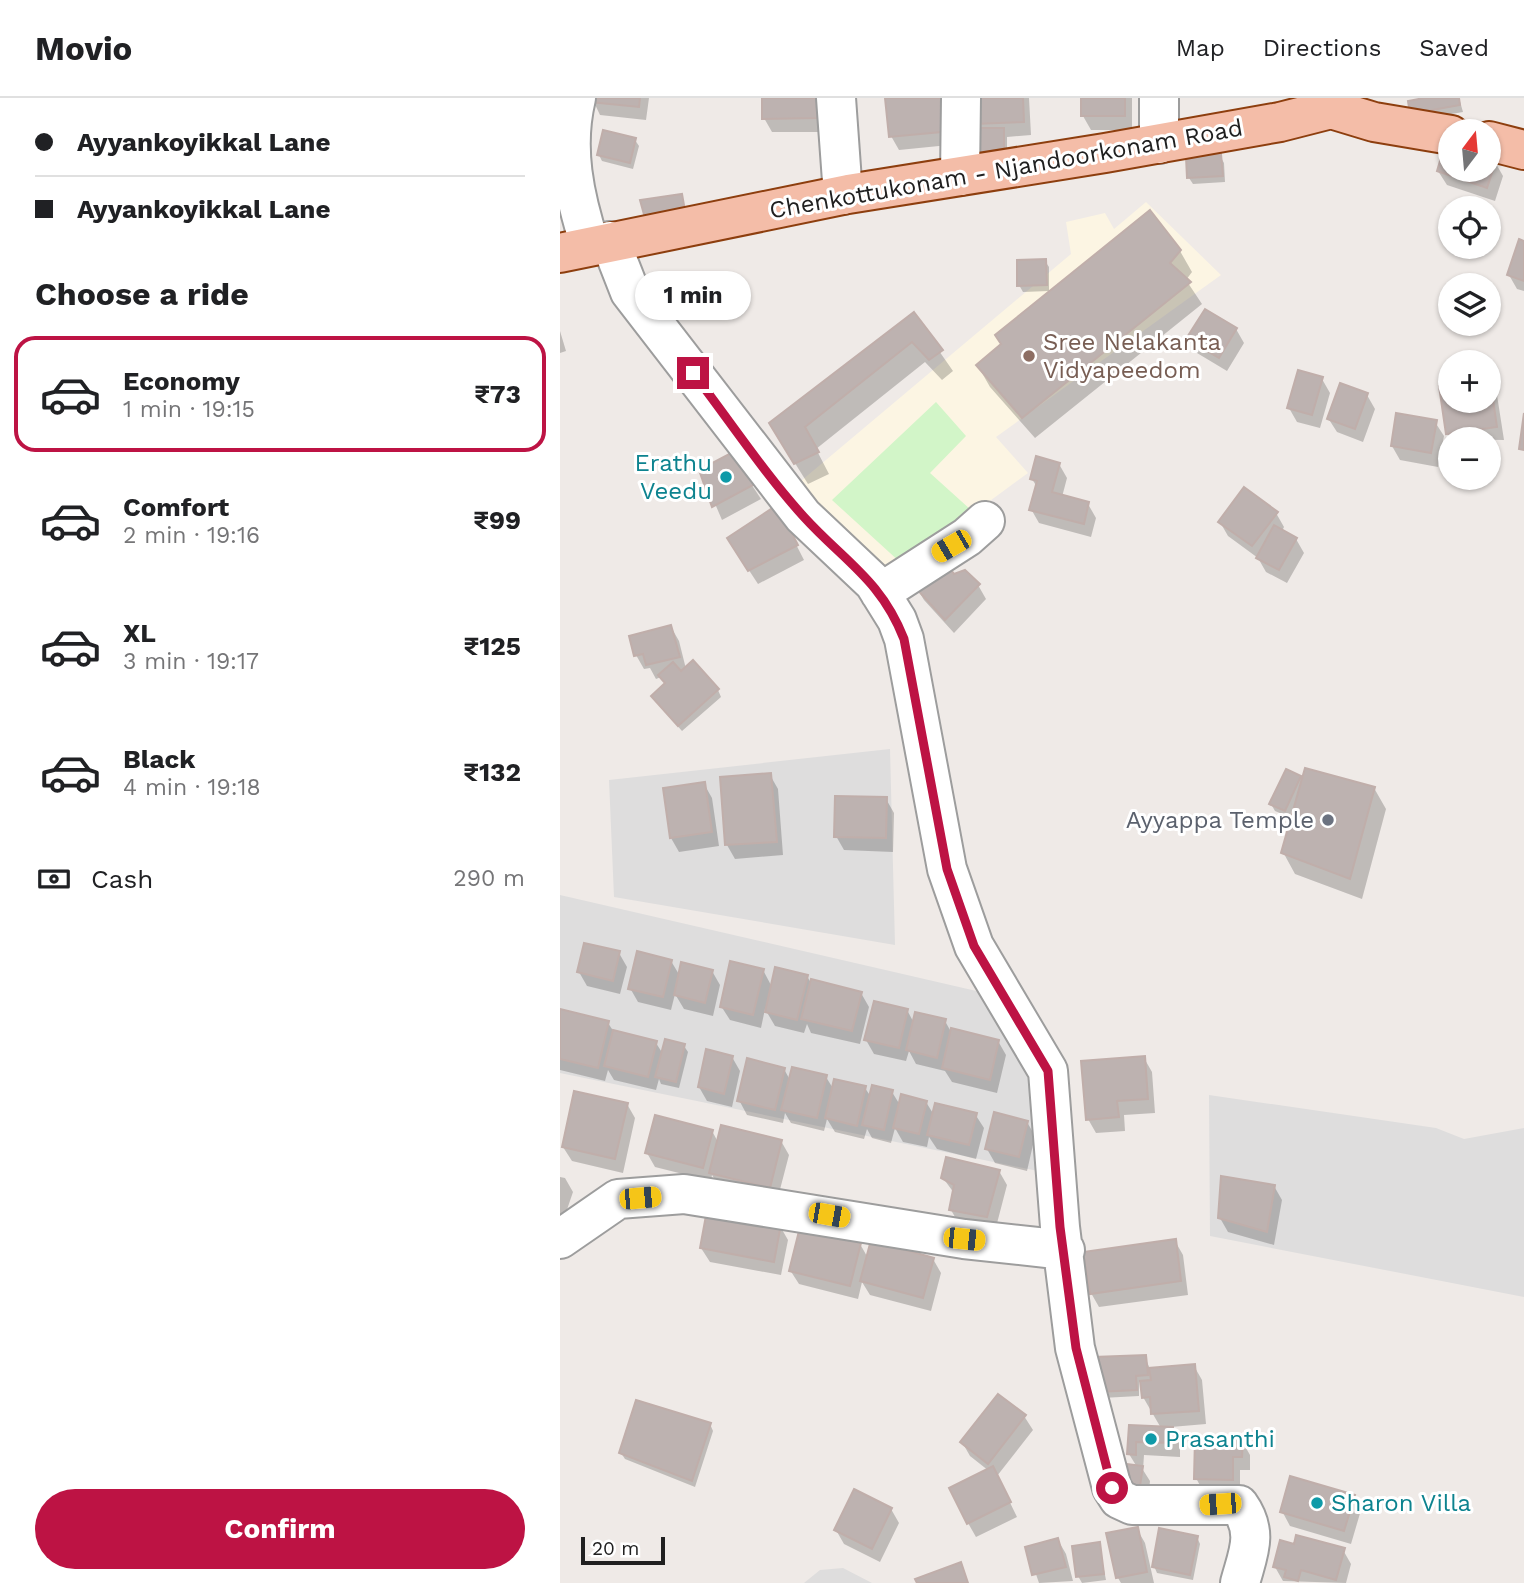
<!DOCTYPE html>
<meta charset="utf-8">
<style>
:root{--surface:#fff;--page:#f6f6f6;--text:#202124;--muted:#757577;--line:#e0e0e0;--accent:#bd1344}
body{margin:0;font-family:"Work Sans",sans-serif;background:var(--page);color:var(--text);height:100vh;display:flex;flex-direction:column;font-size:26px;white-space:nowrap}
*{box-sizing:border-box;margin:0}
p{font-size:23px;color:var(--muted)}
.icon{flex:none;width:38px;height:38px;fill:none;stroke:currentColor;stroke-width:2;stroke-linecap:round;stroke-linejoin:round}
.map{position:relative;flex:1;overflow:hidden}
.details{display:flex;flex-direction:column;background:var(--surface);width:560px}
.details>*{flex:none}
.banner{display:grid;align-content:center;height:154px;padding:0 35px;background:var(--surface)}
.needle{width:46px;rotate:16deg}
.controls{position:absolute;left:878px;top:21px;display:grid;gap:14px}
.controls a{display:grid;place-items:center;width:63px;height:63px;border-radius:50%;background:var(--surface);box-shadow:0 2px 5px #0004;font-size:35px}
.scale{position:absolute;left:21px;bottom:18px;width:84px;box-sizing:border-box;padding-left:7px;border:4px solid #202020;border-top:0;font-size:19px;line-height:24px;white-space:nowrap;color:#202020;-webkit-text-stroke:5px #fff;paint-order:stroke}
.end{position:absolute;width:32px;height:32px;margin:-16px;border:9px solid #bd1344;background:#fff;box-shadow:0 0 0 4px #fff}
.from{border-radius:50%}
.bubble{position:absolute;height:49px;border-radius:24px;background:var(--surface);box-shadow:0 2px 5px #0004;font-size:23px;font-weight:700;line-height:49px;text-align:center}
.car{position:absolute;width:21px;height:42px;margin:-21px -10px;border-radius:9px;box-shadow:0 0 5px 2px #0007;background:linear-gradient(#f5c518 24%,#345 0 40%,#f5c518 0 76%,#345 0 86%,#f5c518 0)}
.banner b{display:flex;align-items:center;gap:24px;height:66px;font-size:26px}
.banner b+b{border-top:2px solid var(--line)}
.banner i{width:18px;height:18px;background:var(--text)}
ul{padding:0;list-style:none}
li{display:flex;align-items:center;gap:21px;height:116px;margin:0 14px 10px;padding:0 21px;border:4px solid transparent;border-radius:21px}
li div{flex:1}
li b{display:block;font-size:26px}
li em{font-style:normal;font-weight:700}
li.on{border-color:var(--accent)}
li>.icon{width:63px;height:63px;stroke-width:1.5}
h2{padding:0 35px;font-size:32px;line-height:84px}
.pay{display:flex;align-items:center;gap:18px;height:77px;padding:0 35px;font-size:26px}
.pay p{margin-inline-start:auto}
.button{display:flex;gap:14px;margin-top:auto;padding:14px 35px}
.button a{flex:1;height:80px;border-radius:42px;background:var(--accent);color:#fff;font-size:28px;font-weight:700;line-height:80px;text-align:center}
header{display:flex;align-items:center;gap:42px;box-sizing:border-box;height:98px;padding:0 35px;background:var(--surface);border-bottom:2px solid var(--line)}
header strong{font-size:33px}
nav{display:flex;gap:38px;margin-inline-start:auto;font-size:24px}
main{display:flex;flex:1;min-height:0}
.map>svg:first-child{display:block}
</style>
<header>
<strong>Movio</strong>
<nav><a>Map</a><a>Directions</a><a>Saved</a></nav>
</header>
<main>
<section class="details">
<div class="banner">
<b><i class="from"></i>Ayyankoyikkal Lane</b>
<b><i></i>Ayyankoyikkal Lane</b>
</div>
<h2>Choose a ride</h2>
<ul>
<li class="on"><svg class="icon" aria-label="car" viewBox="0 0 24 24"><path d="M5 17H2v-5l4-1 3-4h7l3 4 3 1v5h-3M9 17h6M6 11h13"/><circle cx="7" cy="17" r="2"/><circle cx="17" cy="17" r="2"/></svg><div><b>Economy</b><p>1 min · 19:15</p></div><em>₹73</em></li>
<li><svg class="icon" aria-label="car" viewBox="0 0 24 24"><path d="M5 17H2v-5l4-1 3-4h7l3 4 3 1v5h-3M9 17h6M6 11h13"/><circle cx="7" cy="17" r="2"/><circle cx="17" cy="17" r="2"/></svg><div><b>Comfort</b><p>2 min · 19:16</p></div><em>₹99</em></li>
<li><svg class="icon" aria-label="car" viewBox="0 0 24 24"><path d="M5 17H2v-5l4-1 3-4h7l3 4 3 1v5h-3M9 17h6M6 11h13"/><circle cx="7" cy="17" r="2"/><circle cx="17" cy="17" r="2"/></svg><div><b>XL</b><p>3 min · 19:17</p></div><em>₹125</em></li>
<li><svg class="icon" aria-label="car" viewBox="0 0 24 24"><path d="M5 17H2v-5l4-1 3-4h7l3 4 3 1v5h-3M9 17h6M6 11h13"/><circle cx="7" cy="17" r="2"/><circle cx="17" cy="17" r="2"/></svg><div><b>Black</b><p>4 min · 19:18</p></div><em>₹132</em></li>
</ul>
<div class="pay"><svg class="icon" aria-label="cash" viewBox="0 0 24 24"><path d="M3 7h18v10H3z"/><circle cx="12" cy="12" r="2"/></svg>Cash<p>290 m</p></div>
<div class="button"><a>Confirm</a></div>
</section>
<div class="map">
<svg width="964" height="1485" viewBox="0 0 964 1485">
<rect width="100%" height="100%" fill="#efeae7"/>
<!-- residential -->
<path fill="#dedddd" d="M330,651l5,196 -281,-48 -5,-117z
M0,797l425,98 51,87 2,91 -478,-98z
M649,997l227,33 28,11 60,-11v169l-314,-61z
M283,1470l29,15h-68l16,-13z"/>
<!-- education -->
<path fill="#fcf5e3" d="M586,104l75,73 -225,162 32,36 -147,108 -86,-95 276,-232 -5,-32 39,-9 9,16z"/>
<!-- park -->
<path fill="#d2f5c8" d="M376,304l30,34 -36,37 41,37 -70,53 -69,-63z"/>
<!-- shadow -->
<path fill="#0003" d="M32,0h57l-3,22 -46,-5z
M204,0h60v34h-52l-8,-14z
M327,0h66l6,46 -60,6 -8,-14z
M414,0h55l2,37 -24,2v23l-32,-7z
M523,0h49v32h-41l-8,-14z
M874,0h25l4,14 -47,8z
M75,42l4,6 -6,23 -31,-8 -3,-6z
M660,58l4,7 1,19 -32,2 -4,-6 -2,-20z
M935,64l8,14 -8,25 -48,-16 -9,-14 51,-1z
M964,145v48l-7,-2 -8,-14z
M620,153l12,21 -6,8 16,24 -167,134 -45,-51 -12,-21z
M485,163l4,6v24l-26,1 -4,-7z
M354,217l39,56 -11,9 -17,-18 -109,87 13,25 -21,10 -25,-40z
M676,231l8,14 -17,28 -30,-18 -8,-14z
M0,233l6,20 -6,2z
M762,281l8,14 -10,35 -23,-6 -8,-14z
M929,284l8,13 7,45 -53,-1 -4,-6 4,-32h38z
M807,297l8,14 -12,33 -26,-10 -9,-14z
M875,324l9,14 -6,31 -38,-7 -8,-14z
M172,357l29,44 -39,21 -21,-49z
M499,366l8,14 -5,19 26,7 8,14 -5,19 -52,-14 -8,-14 6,-22 -5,-8z
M716,415l8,14 -2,4 14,8 8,14 -17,30 -21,-11 -8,-14 -30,-22 -8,-14z
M224,423l20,39 -46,24 -21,-32z
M393,478l25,9 8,14 -32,34 -30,-33 -8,-13z
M111,529l8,14 7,28 32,21 3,7 -39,34 -25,-28 9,-18 -5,-8 -5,2 -6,-11 -6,1 -8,-14z
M210,677l8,14 5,66 -48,4 -8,-14 -5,-67z
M740,679l3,6 71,5 12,21 -24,90 -67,-25 -12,-22 14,-50 -8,15 -14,-6 -4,-7z
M144,686l8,14 7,48 -40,6 -8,-14z
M326,701l8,14 -1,39 -49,-2 -8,-14z
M59,855l8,14 -7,27 -33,-8 -8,-14z
M111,863l9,15 32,-5 8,14 -7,31 -29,-7 -9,-15 -4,16 -33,-8 -8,-14z
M203,872l9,17 35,-11 5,9 49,8 8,14 -9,37 -49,-11 -4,-9 -3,9 -29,-7 -10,-17 -4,19 -31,-8 -9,-14z
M347,912l7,13 31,-2 5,9 48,11 8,14 -9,38 -45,-11 -7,-11 -29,-7 -7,-13 -3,10 -32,-7 -8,-14z
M0,913l48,12 6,9 42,11 7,11 21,-8 4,6 -9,36 -18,-4 -2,-5 -3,11 -42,-10 -6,-10 -3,11 -45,-11z
M172,959l8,14 -8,36 -25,-6 -8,-14z
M584,960l8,14 3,41 -31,2 1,16 -29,2 -8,-14z
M224,971l6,11 36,-3 8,13 31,-2 6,9 21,-5 8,13 26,-3 8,13 41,-1 9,14 -8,31 -39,-10 -8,-12 -2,10 -24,-5 -8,-14 -4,15 -19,-5 -5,-9 -3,10 -29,-7 -8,-13 -3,12 -33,-8 -6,-10 -2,10 -36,-8 -8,-15z
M67,1006l8,14 -12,55 -51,-12 -9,-14z
M467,1024l8,14 -8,35 -32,-8 -8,-14z
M152,1033l6,11 63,-1 8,14 -12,46 -58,-15 -7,-11 -1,6 -56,-14 -8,-14z
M439,1073l8,14 -12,46 -36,-7 -8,-14 3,-17 -11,-15z
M0,1079l5,1 8,14 -13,38z
M714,1088l8,14 -8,45 -46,-13 -8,-14z
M220,1128l8,14 -7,35 -71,-13 -9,-14z
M615,1143l8,14 5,40 -89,12 -8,-14z
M300,1146l8,14 65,1 8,14 -10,38 -61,-16 -8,-13 -4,17 -59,-15 -9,-14z
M585,1259l5,12 44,-3 8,14 4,44 -35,3 9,16v14l-36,-2 -1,15 7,11 -2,19 -22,-3 11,-30 -8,-13 1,-27 31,1 -18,-31 -1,-15h-3v14l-37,2 -4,-6z
M464,1318l9,14 -36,46 20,41 -41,20 -8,-14 21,-52 -19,-15 -8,-14z
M150,1326l3,7 -18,56 -70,-28 -4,-6z
M682,1343l8,14v15h-10v23h-36l-8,-15z
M793,1398l8,14 -10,34 -61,-18 -8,-15z
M331,1411l8,14 -19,39 -36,-18 -8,-14z
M577,1431l8,14 9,40h-33l-3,-5z
M637,1439l3,7 -7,36 -36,-7 -3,-7z
M498,1442l8,14 7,27 -34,2 -12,-35z
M539,1446l7,36 -24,3 -4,-7z
M735,1448l48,4 8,14 -5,19 -63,-2 -8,-14z"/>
<!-- building -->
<path fill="#bdb2b0" stroke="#c0aeaa" stroke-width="2" d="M30,0h50l-1,9 -49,-5z
M202,0h55v20l-55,1z
M325,0h64l3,33 -63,6z
M412,0h51l1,24 -50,2z
M521,0h44v18h-44z
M864,0h35l1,7 -50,9 -2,-13z
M414,30h30v25h-30z
M43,32l33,8 -6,25 -33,-8z
M885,46l6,2v24h38v-11l7,2 -9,27 -50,-17z
M661,56l2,22 -36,2 -1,-21z
M122,96l3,17 -40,7 -5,-18z
M590,112l31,40 -11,13 21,19 -169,136 -46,-53 25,-21 -6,-9z
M959,141l5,2v40l-17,-6z
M486,161l1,26 -30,1v-26z
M645,211l32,19 -18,30 -33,-19z
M354,214l29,38 -14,10 -17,-18 -107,85 14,25 -25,12 -25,-41z
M738,272l25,7 -11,38 -25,-7z
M930,281l7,48 -51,7 -7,-48 12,-2v17h38z
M780,285l28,10 -13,36 -28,-10z
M836,315l41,7 -6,33 -40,-7z
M964,315v37l-5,-1z
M173,354l22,32 -43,23 -13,-37z
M476,358l24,7 -8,29 37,10 -5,22 -55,-14 8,-29 -7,-2z
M684,389l34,25 -26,34 -34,-24z
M217,407l21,40 -50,26 -21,-33z
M714,427l23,13 -18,32 -23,-12z
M387,466l7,10 11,-4 15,14 -35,36 -31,-34z
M111,527l9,32 -34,8 -3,-11 -9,2 -5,-20z
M133,562l26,29 -41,37 -27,-30 14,-13 -7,-8 15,-13 8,9z
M745,670l70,19 -25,92 -69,-26z
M726,671l15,7 -16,35 -16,-7z
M211,675l6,69 -52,3 -5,-68z
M145,684l7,50 -42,6 -7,-50z
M275,698l52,1 -1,41 -52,-1z
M24,845l36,8 -7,30 -36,-9z
M77,853l35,9 -9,37 -35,-8z
M170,863l34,8 -11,46 -33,-8z
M121,864l32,8 -8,33 -31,-8z
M215,869l33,8 -11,45 -32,-8z
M251,881l51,13 -10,39 -51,-12z
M314,903l34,8 -9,39 -35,-8z
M0,911l49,12 -11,47 -38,-9z
M355,914l31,7 -9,39 -31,-8z
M391,930l48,12 -9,40 -48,-12z
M53,932l44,11 -9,36 -44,-11z
M105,941l20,5 -9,38 -21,-5z
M146,951l27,7 -9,38 -26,-7z
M585,958l3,43 -31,2 2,16 -33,3 -5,-59z
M187,960l38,10 -10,42 -38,-9z
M232,969l35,8 -10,43 -36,-8z
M274,981l32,7 -9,40 -32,-8z
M312,987l21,5 -9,40 -22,-5z
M14,993l54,12 -13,56 -53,-12z
M341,996l26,7 -8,33 -26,-6z
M375,1005l42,10 -8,32 -42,-10z
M434,1014l34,9 -9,36 -34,-8z
M95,1017l58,15 -10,38 -58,-15z
M161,1027l61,15 -12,48 -61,-15z
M386,1059l54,13 -13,47 -38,-7 5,-25 -13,-7z
M661,1078l54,9 -8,47 -49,-14z
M147,1112l74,14 -7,38 -74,-14z
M240,1129l61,16 -11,43 -61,-15z
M616,1141l5,42 -91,13 -7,-42z
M311,1142l63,18 -11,40 -63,-17z
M586,1257l2,20 -12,1 1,14 -40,2 -3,-35z
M635,1266l4,47 -48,3 -1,-17 -8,1 -2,-17 11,-1 -2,-12z
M438,1296l28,21 -38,49 -28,-22z
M76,1302l75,23 -19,58 -73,-28z
M569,1327l44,2v16l-37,-1v13l-9,-1z
M635,1340l48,1 -1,18h-9v23l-39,-1z
M559,1365l24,3 -3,20 -23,-2z
M433,1368l18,36 -44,22 -18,-36z
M730,1378l65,19 -11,36 -64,-19z
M294,1391l38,19 -20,41 -38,-19z
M578,1429l9,45 -31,6 -10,-45z
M599,1430l39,8 -8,39 -38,-8z
M736,1437l49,13 -9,32 -35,-10 -3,11 -14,-4 2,-7 -13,-3 7,-27 14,4z
M498,1440l8,29 -34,8 -7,-28z
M540,1444l4,32 -28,3 -4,-31z
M401,1464l7,21h-51l-2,-4z"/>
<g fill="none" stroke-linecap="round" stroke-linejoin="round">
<defs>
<path id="minor" d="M16,0c-12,50 -2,98 14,147
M276,0l7,97
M599,46v-46
M400,78l1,-78
M50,143l20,51 173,224 71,67 23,37 7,19 43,230 27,77 74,125 12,156 15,121 37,140 7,11 13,6h107c20,28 9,48 1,78
M320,495l87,-56 18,-16
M0,1141l58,-40 66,-5 280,45 101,11"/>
<path id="major" d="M929,43l35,9
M0,155l288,-59 257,-41 175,-31 51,-13 43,13 77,13"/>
</defs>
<!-- minor casing -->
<use href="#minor" stroke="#9d9d9d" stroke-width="42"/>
<!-- major casing -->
<use href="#major" stroke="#8d3e0e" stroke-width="42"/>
<!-- minor -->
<use href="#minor" stroke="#fff" stroke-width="38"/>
<!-- major -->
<use href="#major" stroke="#f4bda8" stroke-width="38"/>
</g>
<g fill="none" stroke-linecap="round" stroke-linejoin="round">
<!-- route -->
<path stroke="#bd1344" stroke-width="9" d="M133,275c37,48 71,100 111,144 40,44 77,63 100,122l43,230 27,77 74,125 12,156 16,121 36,140"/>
</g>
<!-- markers -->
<circle fill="#8d6e63" stroke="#fff" stroke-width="2.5" cx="469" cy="258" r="7"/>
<g fill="#0f9aa8" stroke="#fff" stroke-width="2.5">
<circle cx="166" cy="379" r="7"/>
<circle cx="591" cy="1341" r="7"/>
<circle cx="757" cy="1405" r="7"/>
</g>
<circle fill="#6b7280" stroke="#fff" stroke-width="2.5" cx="768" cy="722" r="7"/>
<g text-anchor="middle" stroke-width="6" stroke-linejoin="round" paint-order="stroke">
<!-- street labels -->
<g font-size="24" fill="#202020" stroke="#fff">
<text transform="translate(446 71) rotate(-10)" y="8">Chenkottukonam - Njandoorkonam Road</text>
</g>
<!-- education labels -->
<g font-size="24" fill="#785e54" stroke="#fff" text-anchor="start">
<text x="483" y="252">Sree Nelakanta<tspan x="483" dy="28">Vidyapeedom</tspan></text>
</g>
<!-- culture labels -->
<g font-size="24" fill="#0d838f" stroke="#fff" text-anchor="start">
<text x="152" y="373" text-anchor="end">Erathu<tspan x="152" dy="28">Veedu</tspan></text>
<text x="605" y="1349">Prasanthi</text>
<text x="771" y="1413">Sharon Villa</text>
</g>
<!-- worship labels -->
<g font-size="24" fill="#5b616d" stroke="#fff" text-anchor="end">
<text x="754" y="730">Ayyappa Temple</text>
</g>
</g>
</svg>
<div class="controls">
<a><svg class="needle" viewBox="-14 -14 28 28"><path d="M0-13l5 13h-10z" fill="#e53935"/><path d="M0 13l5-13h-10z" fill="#757577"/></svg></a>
<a><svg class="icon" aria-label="locate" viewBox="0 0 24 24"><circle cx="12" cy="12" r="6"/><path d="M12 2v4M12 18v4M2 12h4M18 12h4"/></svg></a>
<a><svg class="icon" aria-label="layers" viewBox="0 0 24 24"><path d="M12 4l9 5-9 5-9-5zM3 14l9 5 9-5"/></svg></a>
<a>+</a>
<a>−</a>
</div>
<div class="scale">20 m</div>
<i class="end from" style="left:552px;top:1390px"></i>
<i class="end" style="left:133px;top:275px"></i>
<div class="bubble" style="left:75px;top:173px;width:116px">1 min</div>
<i class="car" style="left:391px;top:448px;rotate:240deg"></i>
<i class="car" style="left:80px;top:1100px;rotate:85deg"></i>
<i class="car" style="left:269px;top:1117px;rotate:100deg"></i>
<i class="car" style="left:404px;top:1141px;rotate:96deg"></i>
<i class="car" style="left:660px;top:1406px;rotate:266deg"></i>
</div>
</main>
